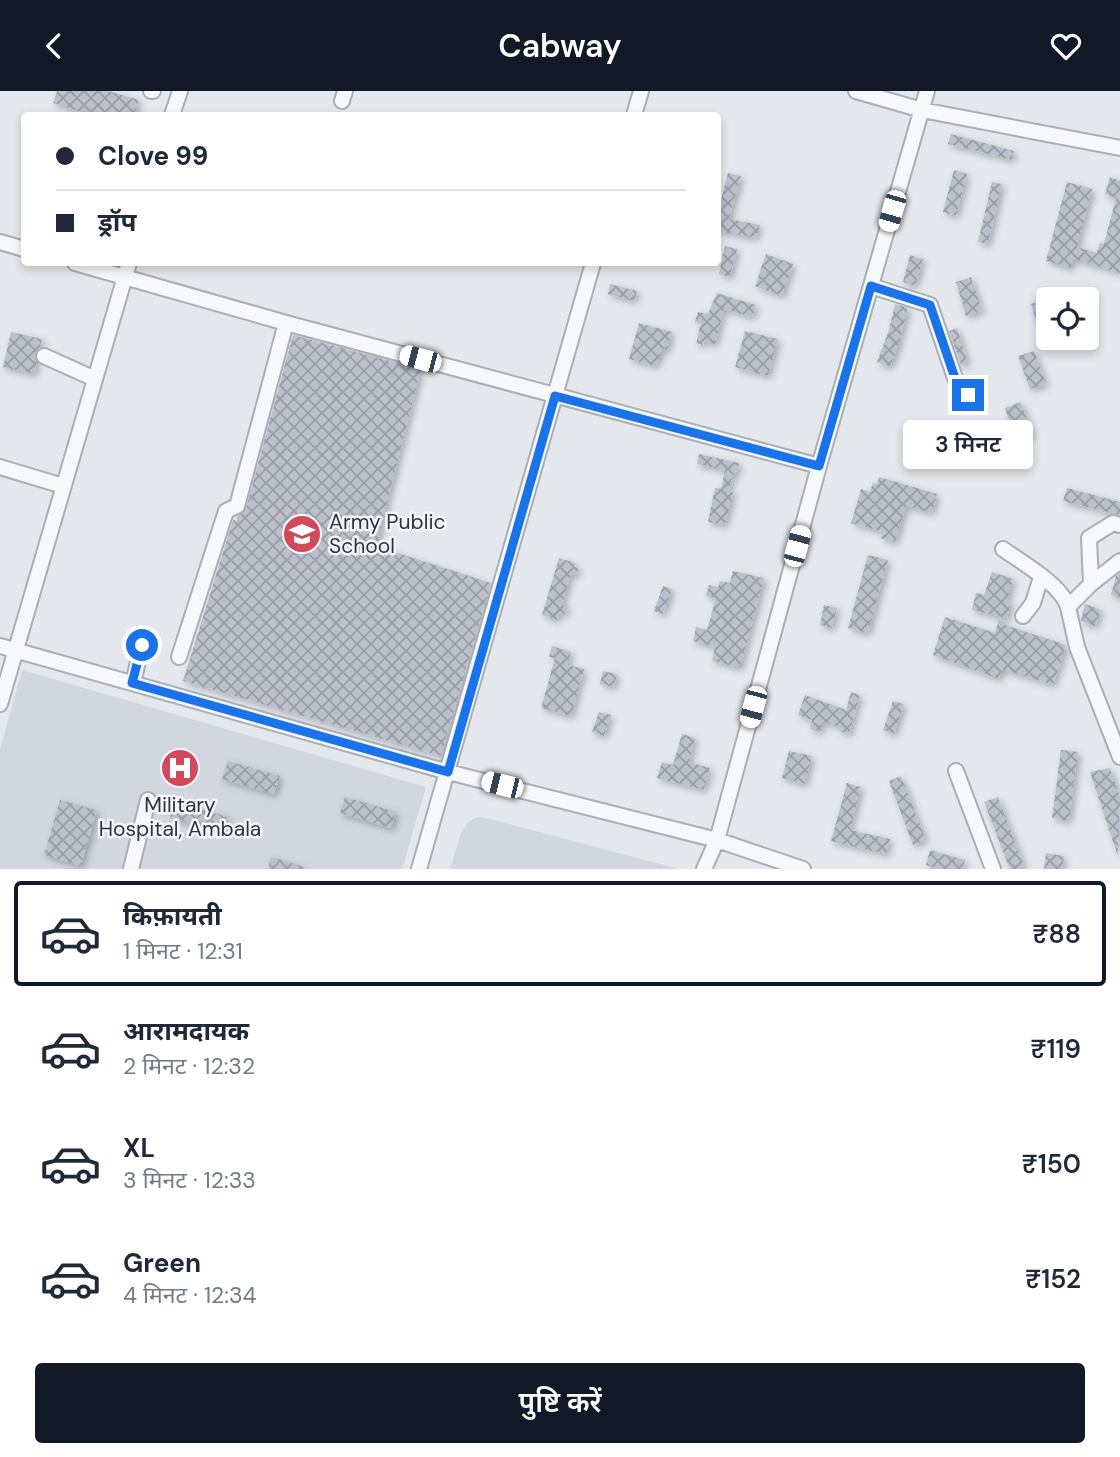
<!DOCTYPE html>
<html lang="hi">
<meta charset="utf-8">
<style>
:root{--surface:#fff;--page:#f2f2f3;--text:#1f2937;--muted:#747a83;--line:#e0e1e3;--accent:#111827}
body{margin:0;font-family:"DM Sans","Noto Sans Devanagari",sans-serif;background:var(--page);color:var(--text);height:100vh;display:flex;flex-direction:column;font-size:26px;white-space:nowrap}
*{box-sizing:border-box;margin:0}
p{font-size:23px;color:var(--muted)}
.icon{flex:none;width:38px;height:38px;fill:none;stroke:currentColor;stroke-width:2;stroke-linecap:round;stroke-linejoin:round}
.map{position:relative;height:778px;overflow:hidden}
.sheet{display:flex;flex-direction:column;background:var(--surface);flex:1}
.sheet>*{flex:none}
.hud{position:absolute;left:21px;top:21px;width:700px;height:154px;border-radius:7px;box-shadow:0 4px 10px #0003;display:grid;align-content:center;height:154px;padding:0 35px;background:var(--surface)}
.tools{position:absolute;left:1036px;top:196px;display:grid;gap:14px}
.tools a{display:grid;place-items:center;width:63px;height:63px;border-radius:7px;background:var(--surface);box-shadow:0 4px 10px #0003;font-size:35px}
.end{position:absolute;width:32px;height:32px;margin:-16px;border:9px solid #1a73e8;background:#fff;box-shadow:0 0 0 4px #fff}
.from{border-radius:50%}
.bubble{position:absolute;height:49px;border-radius:7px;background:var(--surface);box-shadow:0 4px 10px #0003;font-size:23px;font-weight:600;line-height:49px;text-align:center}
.car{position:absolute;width:21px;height:42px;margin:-21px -10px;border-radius:9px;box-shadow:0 0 5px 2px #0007;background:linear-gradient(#fff 24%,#345 0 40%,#fff 0 76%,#345 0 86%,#fff 0)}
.hud b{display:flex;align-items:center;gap:24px;height:66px;font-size:26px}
.hud b+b{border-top:2px solid var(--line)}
.hud i{width:18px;height:18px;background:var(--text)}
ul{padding:12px 0 0;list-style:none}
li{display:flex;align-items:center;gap:21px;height:105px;margin:0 14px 10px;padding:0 21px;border:4px solid transparent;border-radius:7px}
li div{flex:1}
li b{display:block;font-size:26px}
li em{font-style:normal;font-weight:600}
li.selected{border-color:var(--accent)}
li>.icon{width:63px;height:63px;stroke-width:1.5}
.cta{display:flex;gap:14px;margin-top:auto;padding:14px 35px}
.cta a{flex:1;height:80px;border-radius:7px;background:var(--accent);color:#fff;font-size:28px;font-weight:600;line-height:80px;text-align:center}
header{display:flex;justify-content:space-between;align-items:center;height:91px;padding:0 35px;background:var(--accent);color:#fff;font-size:32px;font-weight:600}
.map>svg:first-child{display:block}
</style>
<header><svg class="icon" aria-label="back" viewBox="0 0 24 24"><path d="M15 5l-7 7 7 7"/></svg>Cabway<svg class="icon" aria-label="heart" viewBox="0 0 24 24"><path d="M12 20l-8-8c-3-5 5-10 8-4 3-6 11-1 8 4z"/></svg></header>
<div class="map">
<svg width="1120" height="778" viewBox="0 0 1120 778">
<defs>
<pattern id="building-cross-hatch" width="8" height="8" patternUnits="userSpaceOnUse" patternTransform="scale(1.75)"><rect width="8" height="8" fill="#bbc0ca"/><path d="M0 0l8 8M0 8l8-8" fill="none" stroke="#989da6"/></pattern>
<filter id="shadow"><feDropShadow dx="3" dy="3" stdDeviation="3.5" flood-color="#0004"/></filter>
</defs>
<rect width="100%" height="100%" fill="#e4e7ec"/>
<!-- built -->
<path fill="#d2d6de" d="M22,579l404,117 -24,82h-402v-120z
M477,726l9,1 193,51h-229l11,-36 7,-11z"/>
<!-- building -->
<path fill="url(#building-cross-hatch)" filter="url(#shadow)" d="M57,0h52l30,9 -5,15h-43l-38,-12z
M951,43l63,17 -2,9 -64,-16z
M954,79l13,4 -11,42 -13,-4z
M728,82l13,3 -12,43 31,6 -4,13 -38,-7v-19z
M1110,86l10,4v92l-47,-14 -2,9 -25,-7 21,-79 25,7 -15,58 20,6 3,-10 4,1 12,-46 -11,-4z
M992,91l10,2 -14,60 -10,-2z
M725,155l12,3 -7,28 -11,-3z
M766,163l27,10 -11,32 -27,-10z
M910,164l13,4 -8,27 -12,-4z
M971,186l11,34 -16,5 -10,-34z
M610,193l27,7 -3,10 -26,-7z
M717,202l39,12 -4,12 -28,-8 -9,35 -11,-3 -1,4 -7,-2 5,-20 -6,-1 3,-10 10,2z
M1048,208v37l-6,2 -11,-34z
M895,213l13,4 -9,35 -9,24 -13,-5 12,-32z
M639,232l33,9 -5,18 -4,-1 -7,17 -27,-7z
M957,237l11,35 -7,2 -12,-34z
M745,240l33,8 -10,37 -33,-9z
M11,241l31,7 -2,8 -5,6 2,9 -3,12 -31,-7z
M293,244l128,34 -45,177 115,37 -50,173 -258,-75 50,-161 4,1v-4l9,-9z
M1034,260l12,33 -16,5 -12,-33z
M1021,311l11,33 -16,6 -11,-33z
M699,363l40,9 -2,11 -4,-1 -4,18 4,1 -8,33 -17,-3 7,-34 6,1 4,-19 -28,-6z
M879,386l58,17 -5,19 -26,-7 -11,36 -14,-4 2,-6 -32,-9 10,-34 9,3 3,-9 4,1z
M1067,397l53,14v13l-57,-14z
M868,464l20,5 -20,73 -20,-5z
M559,467l16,5 -1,4 5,1 -2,7 -6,-1 -9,31 6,2 -2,7 -6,-2 -3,8 -15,-5z
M733,480l31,7 -24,90 -28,-7 3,-14 -22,-6 3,-14 11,3 9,-32 -10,-2 3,-11 9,2 2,-6 10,2z
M992,481l21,7 -6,22 4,1 -4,16 -35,-8 4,-17 8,2z
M1120,482v25l-9,-3 5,-19z
M663,495l9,3 -9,25 -9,-3z
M1085,513l16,6 -6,16 -14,-5z
M824,514l13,3 -5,20 -12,-3z
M945,526l50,16 4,-14 7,3 -1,3 61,20 -13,40 -51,-16 -3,10 -66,-24z
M552,555l19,6 -4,13 17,4 -13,47 -30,-8 14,-50 -6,-1z
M603,580l14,3 -3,13 -14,-3z
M851,601l9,3 -11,39 -9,-3 1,-3 -18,-7 -2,11 -11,-3 2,-9 -14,-5 7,-20 41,15z
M893,610l11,3 -10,30 -11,-4z
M599,621l12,3 -7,21 -12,-4z
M682,643l13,4 -6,24 21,6 -6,22 -47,-12 5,-16 11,3z
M1061,659l17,2 -9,69 -17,-3z
M789,660l23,5 -7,28 -23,-6z
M228,670l52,15 -6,18 -52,-15z
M1110,677l10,30 -2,59 -28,-85z
M901,685l25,64 -13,5 -24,-64z
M847,692l14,4 -11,43 40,9 -4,15 -55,-13z
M345,706l51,15 -5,16 -51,-15z
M998,706l26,69 -8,3h-6l-26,-67z
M60,709l37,10 -16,56 -37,-11z
M174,711l54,15 -4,14 -54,-14z
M930,759l35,10 -3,9h-24l-12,-4z
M1046,762l18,3 -2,13h-18z
M271,766l33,10v2h-36z"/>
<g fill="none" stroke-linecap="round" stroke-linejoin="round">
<defs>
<path id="minor" d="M151,0h2
M856,0l66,19 198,38
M342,10l3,-10
M172,24l8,-24
M634,24l7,-24
M0,151l24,7
M75,172l211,60 533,143
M871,195l59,19 25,73 13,17
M44,265l51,23
M0,376l63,19
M1120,434l-7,-2 -24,15 2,46 -23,23 9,40 43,110
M1003,458c18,13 59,36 65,58
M1091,493l29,-23
M1023,525l10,-13 8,-26
M0,555l448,126 269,68 86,29
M179,566l47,-146 11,-5 49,-183
M133,592l9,-38
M0,613l129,-441
M956,680l37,98
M131,778l17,-69
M419,778l174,-606
M704,778l13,-29 102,-374 108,-375"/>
</defs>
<!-- minor casing -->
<use href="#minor" stroke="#a9aeb7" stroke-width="18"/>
<!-- minor -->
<use href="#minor" stroke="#f7f8fa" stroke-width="14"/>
</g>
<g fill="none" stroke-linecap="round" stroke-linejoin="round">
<!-- route -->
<path stroke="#1a73e8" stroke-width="9" d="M142,554l-10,38 316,89 107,-376 264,70 52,-180 59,19 25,73 13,17"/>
</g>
<!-- icons -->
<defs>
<symbol id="school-disc" viewBox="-11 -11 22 22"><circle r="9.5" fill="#d1495b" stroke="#f4f6f9"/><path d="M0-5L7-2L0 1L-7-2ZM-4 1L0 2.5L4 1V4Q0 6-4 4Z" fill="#fff"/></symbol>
<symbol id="hospital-disc" viewBox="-11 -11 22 22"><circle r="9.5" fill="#d1495b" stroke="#f4f6f9"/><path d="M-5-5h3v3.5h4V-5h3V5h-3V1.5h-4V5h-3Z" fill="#fff"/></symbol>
</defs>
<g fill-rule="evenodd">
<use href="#school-disc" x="280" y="421" width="44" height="44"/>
<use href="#hospital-disc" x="158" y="655" width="44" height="44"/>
</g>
<g text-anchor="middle" stroke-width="5" stroke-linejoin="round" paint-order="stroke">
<!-- poi labels -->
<g font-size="21" fill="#2b3445" stroke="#f4f6f9" text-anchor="start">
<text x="329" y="438">Army Public<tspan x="329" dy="24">School</tspan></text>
<text x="180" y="721" text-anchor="middle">Military<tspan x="180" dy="24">Hospital, Ambala</tspan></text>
</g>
</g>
</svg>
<div class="tools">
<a><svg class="icon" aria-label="locate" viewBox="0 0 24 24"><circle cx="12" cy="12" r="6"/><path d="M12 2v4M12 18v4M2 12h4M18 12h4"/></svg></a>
</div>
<i class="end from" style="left:142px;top:554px"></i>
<i class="end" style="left:968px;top:304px"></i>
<div class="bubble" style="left:903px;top:329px;width:130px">3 मिनट</div>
<i class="car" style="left:892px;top:120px;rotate:196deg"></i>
<i class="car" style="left:420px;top:268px;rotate:285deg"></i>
<i class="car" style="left:797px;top:455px;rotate:15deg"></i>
<i class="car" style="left:753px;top:616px;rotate:195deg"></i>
<i class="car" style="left:502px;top:694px;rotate:284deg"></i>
<div class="hud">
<b><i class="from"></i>Clove 99</b>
<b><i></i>ड्रॉप</b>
</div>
</div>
<section class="sheet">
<ul>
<li class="selected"><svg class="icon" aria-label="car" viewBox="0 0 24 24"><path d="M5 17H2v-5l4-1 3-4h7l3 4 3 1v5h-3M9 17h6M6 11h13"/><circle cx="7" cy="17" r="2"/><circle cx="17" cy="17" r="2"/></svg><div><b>किफ़ायती</b><p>1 मिनट · 12:31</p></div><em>₹88</em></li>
<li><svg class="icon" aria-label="car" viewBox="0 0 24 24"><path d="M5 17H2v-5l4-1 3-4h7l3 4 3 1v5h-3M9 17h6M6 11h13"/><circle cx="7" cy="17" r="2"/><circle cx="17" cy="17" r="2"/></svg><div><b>आरामदायक</b><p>2 मिनट · 12:32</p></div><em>₹119</em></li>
<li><svg class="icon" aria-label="car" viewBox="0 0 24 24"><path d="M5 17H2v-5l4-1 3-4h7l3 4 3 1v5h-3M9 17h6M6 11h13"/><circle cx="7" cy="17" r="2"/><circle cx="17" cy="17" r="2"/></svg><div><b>XL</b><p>3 मिनट · 12:33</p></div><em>₹150</em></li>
<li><svg class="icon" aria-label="car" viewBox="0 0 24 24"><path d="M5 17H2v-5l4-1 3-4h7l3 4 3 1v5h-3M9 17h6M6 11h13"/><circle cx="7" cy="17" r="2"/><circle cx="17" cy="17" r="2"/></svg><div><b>Green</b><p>4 मिनट · 12:34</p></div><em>₹152</em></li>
</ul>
<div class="cta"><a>पुष्टि करें</a></div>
</section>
